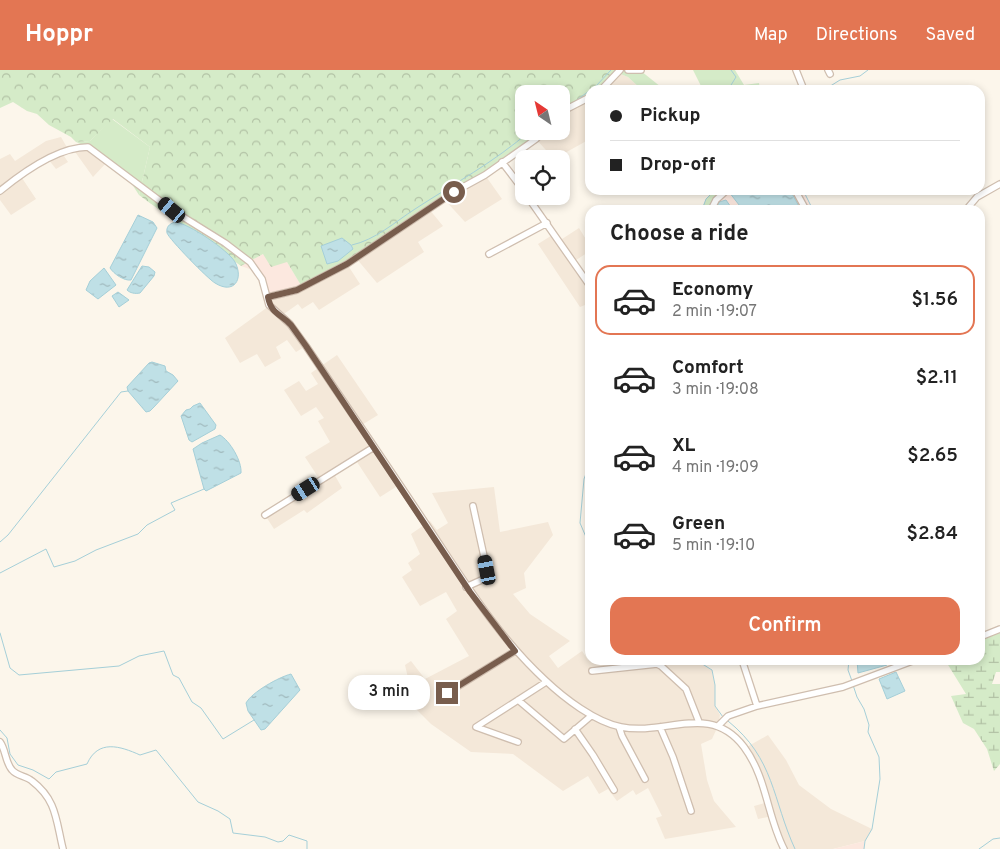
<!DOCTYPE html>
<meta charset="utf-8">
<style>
:root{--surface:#fff;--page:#f2f2f2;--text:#222;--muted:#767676;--line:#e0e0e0;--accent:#e37653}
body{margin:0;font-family:Overpass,sans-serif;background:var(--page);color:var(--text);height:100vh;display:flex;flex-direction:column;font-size:19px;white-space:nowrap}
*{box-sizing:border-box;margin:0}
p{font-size:16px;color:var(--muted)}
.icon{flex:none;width:28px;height:28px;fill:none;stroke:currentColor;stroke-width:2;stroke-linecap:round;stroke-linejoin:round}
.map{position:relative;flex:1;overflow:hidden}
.sheet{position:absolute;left:585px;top:135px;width:400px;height:460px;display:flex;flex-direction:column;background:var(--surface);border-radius:15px;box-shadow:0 2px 8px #0003}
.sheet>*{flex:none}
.top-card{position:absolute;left:585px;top:15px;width:400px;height:110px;border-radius:15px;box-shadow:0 2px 8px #0003;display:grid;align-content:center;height:110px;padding:0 25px;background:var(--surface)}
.needle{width:32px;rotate:325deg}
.fabs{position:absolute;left:515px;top:15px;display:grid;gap:10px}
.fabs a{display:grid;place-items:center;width:55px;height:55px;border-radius:10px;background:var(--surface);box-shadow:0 2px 8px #0003;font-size:25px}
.end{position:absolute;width:22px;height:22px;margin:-11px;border:6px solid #785d4d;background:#fff;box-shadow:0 0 0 2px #fff}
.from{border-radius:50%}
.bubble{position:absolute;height:35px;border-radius:15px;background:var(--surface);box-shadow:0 2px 8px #0003;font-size:16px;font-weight:600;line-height:35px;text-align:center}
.car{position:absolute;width:15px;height:30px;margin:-15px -8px;border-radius:6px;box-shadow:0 0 4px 1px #0007;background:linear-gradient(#222 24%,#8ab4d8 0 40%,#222 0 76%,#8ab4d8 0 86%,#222 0)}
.top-card b{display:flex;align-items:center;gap:18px;height:48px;font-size:19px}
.top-card b+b{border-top:1px solid var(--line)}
.top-card i{width:12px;height:12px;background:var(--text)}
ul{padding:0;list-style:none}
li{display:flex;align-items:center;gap:15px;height:70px;margin:0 10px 8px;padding:0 15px;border:2px solid transparent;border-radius:15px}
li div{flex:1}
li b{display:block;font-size:19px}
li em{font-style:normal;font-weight:600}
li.current{border-color:var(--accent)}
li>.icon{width:45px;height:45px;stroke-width:1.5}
h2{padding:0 25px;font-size:22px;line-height:60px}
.action{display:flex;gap:10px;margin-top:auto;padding:10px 25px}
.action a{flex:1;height:58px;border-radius:15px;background:var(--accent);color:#fff;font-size:20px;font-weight:600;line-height:58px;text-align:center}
header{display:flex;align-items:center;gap:30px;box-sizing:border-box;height:70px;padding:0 25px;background:var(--accent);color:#fff}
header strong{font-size:24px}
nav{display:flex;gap:28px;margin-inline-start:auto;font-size:18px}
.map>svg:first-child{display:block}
</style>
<header>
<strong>Hoppr</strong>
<nav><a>Map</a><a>Directions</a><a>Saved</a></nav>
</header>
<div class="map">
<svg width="1000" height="779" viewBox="0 0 1000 779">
<defs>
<pattern id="forest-crowns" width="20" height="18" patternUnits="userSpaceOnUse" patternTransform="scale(1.25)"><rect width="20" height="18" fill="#d5ebc8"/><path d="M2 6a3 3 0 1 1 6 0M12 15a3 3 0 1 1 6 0" fill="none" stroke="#b2c2a5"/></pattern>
<pattern id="wetland-marsh" width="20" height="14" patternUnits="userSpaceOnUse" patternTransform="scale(1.25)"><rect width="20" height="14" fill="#d5ebc8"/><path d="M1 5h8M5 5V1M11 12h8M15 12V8" fill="none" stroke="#b2c2a5"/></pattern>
<pattern id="water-ripples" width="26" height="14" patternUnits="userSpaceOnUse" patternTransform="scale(1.25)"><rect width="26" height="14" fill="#bfe0e6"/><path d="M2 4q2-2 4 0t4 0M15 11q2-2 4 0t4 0" fill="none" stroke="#a0b9bd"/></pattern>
</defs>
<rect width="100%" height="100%" fill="#fcf6eb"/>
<!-- residential -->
<path fill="#f4e8d9" d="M618,3l10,4 14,13h-41z
M590,27v42l-36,20 -18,-20 7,-8h18v-19z
M61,67l8,14 -7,2 6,9 -12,7 -8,-10 -28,16 16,24 -25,16 -11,-15v-41l10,-5 5,7 31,-20z
M83,77l24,15 -14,15 -20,-28z
M485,105l17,24 -37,23 -21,-23z
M429,139l14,17 -25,16 6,10 -47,31 -21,-25z
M579,158l11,18v5l-17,11 17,24v17l-10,4 -42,-63 16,-10 5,7z
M347,194l13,20 -41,26 -6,-8 -11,7 -4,-5 -17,12 25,30 -10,6 -9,-12 -11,7 5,11 -16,9 -8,-13 -17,9 -15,-25 44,-32 -1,-9z
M337,285l41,60 -18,11 39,59 -19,12 -25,-38 -22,13 9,16 -35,25 -3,-3 -30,19 -9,-14 55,-35 -15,-23 25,-15 -12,-21 6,-3 -8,-11 -15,9 -17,-26 15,-9 7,10 12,-7 -7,-11z
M494,417l6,45 48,-10 5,13 -29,38 2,15 -13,6 17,20 40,27 -21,15 9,12 24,-17 6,9 2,-1v1h106l16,10 3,15v21l5,9 -2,11 -6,13 -11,5 6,36 7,21 22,26 -71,12 -9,-21 6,-2 -14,-28 -12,7 -3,-5 -16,11 -9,-12 -9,5 -11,-18 -25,15 -50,-37 -42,-2 -40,-28 -16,-16 -10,-43 6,-4 14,18 44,-23 -23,-37 11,-8 -11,-19 -26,14 -18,-29 10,-7 -4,-7 12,-9 -9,-20 19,-13 7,9 11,-7 -16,-30z
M768,665l18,25 13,25 32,24 41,20 -7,12 -32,8h-49l-12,-33 -14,3 -4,-13 14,-4 -23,-54z"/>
<!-- commercial -->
<path fill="#fce8df" d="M727,120h76l10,20h-102z
M263,184l24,8 15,25 -34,10 -10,-25 -17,-6z
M865,771l-1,8h-31z"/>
<!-- grass -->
<path fill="#d5ebc8" d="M620,0h21v1l20,16 -5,3h-14l-14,-13 -10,-4z
M693,0h42l9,15 15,-2 1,7h-57z
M112,49l38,28 -11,48 -13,-20 -38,-28 -12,-5 14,-1z
M715,120h12l-16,20h-10l5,-11z"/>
<!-- forest -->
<path fill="url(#forest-crowns)" d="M0,0h620l-19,20h-11v7l-29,15v-18h-37v37h19l-7,8 -167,111 -67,37 -15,-25 -16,5 -8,-13 -22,12c-33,-25 -69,-46 -102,-71l11,-48 -37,-28 -23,22 -14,1 -5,-5 -22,-12 -12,-11 -10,-3 -14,-9 -13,6z"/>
<!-- wetland -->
<path fill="url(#wetland-marsh)" d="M1000,559v43h-4l-4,12h8v80l-6,7 -7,-22 -13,-20 -11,-6 -12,-27 15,-2 -21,-34h35v-23z"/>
<!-- water -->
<path fill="url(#water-ripples)" stroke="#a5cfd8" d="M733,120h57l11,20h-58l-14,-18z
M726,130l7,10h-18l4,-8z
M138,145l15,7 4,6 -26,52c-7,1 -17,-6 -21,-12z
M175,152c13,1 53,28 60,40 9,17 -1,33 -20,21 -7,-4 -46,-44 -48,-50 -1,-6 2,-9 8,-11z
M342,168l9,7 2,4 -15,12 -11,3 -6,-18z
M142,196l7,1 6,5 -1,4 -14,17c-5,1 -10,0 -13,-3z
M104,198l12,17 -18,14 -12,-9 4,-9z
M118,222l11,8 -10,7 -7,-11z
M152,292l13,4 1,5 7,4 5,6 -24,26 -4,4 -4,1 -18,-21 -1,-4 22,-24z
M200,333l16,22 -1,4 -23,13 -3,-2 -8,-24 5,-6 4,-1 3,-3z
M220,365c10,6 22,26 21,38l-35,18 -2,-2 -11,-40 9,-6z
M857,590h27l3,5 -29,8z
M896,602l9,19 -18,8 -8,-20z
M291,604l9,16 -35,39 -4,1 -13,-19 -2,-8c6,-11 33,-26 45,-29z"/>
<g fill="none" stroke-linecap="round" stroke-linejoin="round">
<!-- stream -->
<path stroke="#a5cfd8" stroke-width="1" d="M728,20l8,-13 -5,-7
M824,20l16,-10 20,-4 8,-6
M574,32l22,-16 15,-16
M803,120l10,20
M702,140l4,-11 9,-9
M352,175c23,-5 43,-23 63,-36 40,-26 78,-46 115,-78
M590,393l-6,16 -4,44 6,14 4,19
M0,472l8,-7 113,-143 7,-1
M0,503l46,-24 8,18 21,-6 21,-11 42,-16 9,-9 28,-15 -4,-7 33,-14
M0,563l10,35 9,7 100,-9 20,-10 25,-5 9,24 6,3 13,24 9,6 22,31 31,-19
M696,590l16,10 3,15v21l8,11
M849,590l-1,10 4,11
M853,615l4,12 7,12 5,16 -1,7 11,25 1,22 -8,50 -7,12 -1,8
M728,651c47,38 44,78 67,128
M0,660l7,8 3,16 8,11 15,5 16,9 7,-7 31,-8c11,-25 33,-18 53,-9l16,-5 42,52 20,9 12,8 3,14 32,4 13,5 5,-1 6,-6 18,6v8
M979,779l14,-10 7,-1"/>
<defs>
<path id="minor" d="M628,0h13
M796,0l8,20
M828,0l2,4
M601,20l19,-20
M561,42l29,-15
M502,92l22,29
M795,120l11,20
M0,121c22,-18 58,-44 88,-44l84,63 53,33 25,19 12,17 7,26 21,19 16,22c40,59 81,119 120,178 37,55 70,111 119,156 19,18 50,42 76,47 45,9 89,-25 123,20 23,31 23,69 40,102
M527,126l63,90
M711,140l5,-10 11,-10
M966,140l11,-13 23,-13
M489,184l58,-31
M268,227l29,-7 50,-26 107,-72 31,-17 51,-36 7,-8
M265,445l109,-68
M466,517l20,-9 1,-8 -14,-64
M980,567l20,-8
M742,590l15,46
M592,601l65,-7 4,2 25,23 13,33
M447,623l68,-42
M518,630l46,39 27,-23
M718,656l10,-10 29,-10 86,-19 72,-27
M619,657l3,9 23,43
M660,657l13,30 18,54
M575,659l18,26 21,35
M0,672c6,8 5,20 12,28 5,6 14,6 20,11 25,19 24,40 31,68
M518,672l-42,-15 70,-45"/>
</defs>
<!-- minor casing -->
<use href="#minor" stroke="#cfbeaf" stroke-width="8"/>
<!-- minor -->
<use href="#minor" stroke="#fff" stroke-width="5.5"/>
</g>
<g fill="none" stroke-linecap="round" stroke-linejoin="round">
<!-- route -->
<path stroke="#785d4d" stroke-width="6" d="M447,623l68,-42 -45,-59 -164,-246c-5,-7 -10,-14 -15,-21 -10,-11 -20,-11 -23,-28l29,-7 50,-26 107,-72"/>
</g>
</svg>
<div class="fabs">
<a><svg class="needle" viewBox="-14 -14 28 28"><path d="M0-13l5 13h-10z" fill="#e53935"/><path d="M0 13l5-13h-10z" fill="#767676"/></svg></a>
<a><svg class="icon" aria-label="locate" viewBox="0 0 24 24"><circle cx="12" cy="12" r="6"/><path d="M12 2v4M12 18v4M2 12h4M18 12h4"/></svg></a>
</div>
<i class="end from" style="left:454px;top:122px"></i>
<i class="end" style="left:447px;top:623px"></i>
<div class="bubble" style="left:348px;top:605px;width:82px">3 min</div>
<i class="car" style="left:172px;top:140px;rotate:310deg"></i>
<i class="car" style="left:306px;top:419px;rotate:238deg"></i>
<i class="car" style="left:487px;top:500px;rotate:349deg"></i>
<div class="top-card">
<b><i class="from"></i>Pickup</b>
<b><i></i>Drop-off</b>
</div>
<section class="sheet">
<h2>Choose a ride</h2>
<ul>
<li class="current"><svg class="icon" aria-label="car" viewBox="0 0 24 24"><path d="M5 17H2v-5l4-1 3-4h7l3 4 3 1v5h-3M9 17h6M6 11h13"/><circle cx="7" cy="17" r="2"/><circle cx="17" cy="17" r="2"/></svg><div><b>Economy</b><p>2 min · 19:07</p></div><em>$1.56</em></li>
<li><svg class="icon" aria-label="car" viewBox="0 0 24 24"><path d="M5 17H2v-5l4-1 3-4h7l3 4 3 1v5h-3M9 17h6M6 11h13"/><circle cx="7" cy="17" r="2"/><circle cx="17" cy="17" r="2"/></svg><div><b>Comfort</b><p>3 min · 19:08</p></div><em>$2.11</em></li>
<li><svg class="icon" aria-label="car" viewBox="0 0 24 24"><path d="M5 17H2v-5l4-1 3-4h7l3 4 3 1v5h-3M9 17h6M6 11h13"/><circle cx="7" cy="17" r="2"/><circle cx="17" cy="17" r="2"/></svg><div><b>XL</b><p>4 min · 19:09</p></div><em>$2.65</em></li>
<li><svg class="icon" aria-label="car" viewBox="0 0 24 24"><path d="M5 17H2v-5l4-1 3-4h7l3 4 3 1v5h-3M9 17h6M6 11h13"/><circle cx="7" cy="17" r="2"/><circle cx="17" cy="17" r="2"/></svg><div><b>Green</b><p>5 min · 19:10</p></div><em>$2.84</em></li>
</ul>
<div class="action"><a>Confirm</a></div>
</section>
</div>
